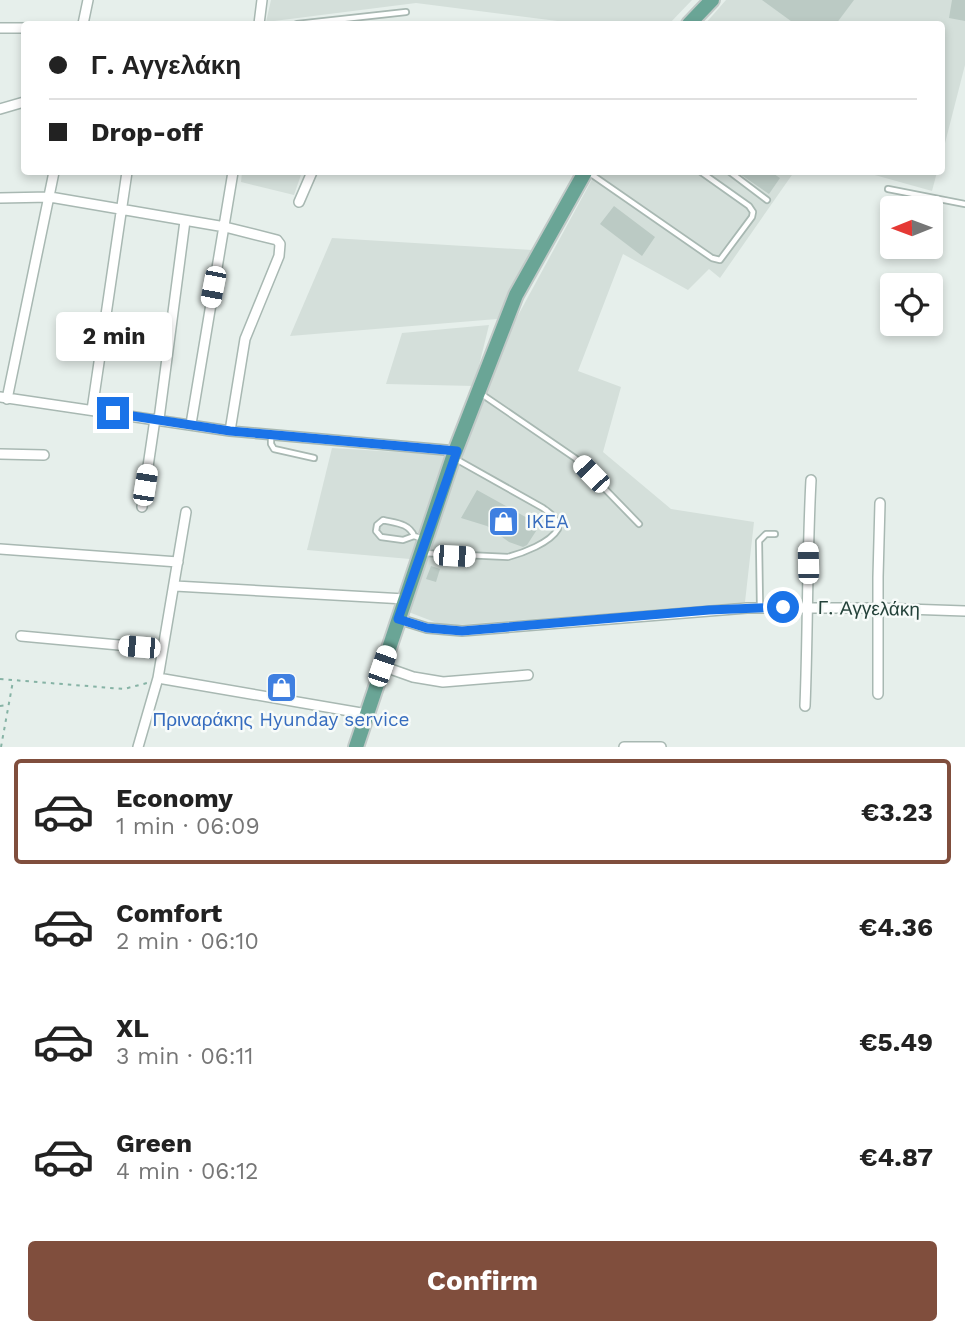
<!DOCTYPE html>
<meta charset="utf-8">
<style>
:root{--surface:#fff;--page:#f6f6f6;--text:#222;--muted:#767676;--line:#e0e0e0;--accent:#804e3d}
body{margin:0;font-family:"Work Sans",sans-serif;background:var(--page);color:var(--text);height:100vh;display:flex;flex-direction:column;font-size:26px;white-space:nowrap}
*{box-sizing:border-box;margin:0}
p{font-size:23px;color:var(--muted)}
.icon{flex:none;width:38px;height:38px;fill:none;stroke:currentColor;stroke-width:2;stroke-linecap:round;stroke-linejoin:round}
.map{position:relative;height:747px;overflow:hidden}
.side{display:flex;flex-direction:column;background:var(--surface);flex:1}
.side>*{flex:none}
.hud{position:absolute;left:21px;top:21px;width:924px;height:154px;border-radius:7px;box-shadow:0 4px 10px #0003;display:grid;align-content:center;height:154px;padding:0 28px;background:var(--surface)}
.needle{width:46px;rotate:269deg}
.controls{position:absolute;left:880px;top:196px;display:grid;gap:14px}
.controls a{display:grid;place-items:center;width:63px;height:63px;border-radius:7px;background:var(--surface);box-shadow:0 4px 10px #0003;font-size:35px}
.end{position:absolute;width:32px;height:32px;margin:-16px;border:9px solid #1a73e8;background:#fff;box-shadow:0 0 0 4px #fff}
.from{border-radius:50%}
.bubble{position:absolute;height:49px;border-radius:7px;background:var(--surface);box-shadow:0 4px 10px #0003;font-size:23px;font-weight:700;line-height:49px;text-align:center}
.car{position:absolute;width:21px;height:42px;margin:-21px -10px;border-radius:9px;box-shadow:0 0 5px 2px #0007;background:linear-gradient(#fff 24%,#345 0 40%,#fff 0 76%,#345 0 86%,#fff 0)}
.hud b{display:flex;align-items:center;gap:24px;height:66px;font-size:26px}
.hud b+b{border-top:2px solid var(--line)}
.hud i{width:18px;height:18px;background:var(--text)}
ul{padding:12px 0 0;list-style:none}
li{display:flex;align-items:center;gap:21px;height:105px;margin:0 14px 10px;padding:0 14px;border:4px solid transparent;border-radius:7px}
li div{flex:1}
li b{display:block;font-size:26px}
li em{font-style:normal;font-weight:700}
li.current{border-color:var(--accent)}
li>.icon{width:63px;height:63px;stroke-width:1.5}
.cta{display:flex;gap:14px;margin-top:auto;padding:14px 28px}
.cta a{flex:1;height:80px;border-radius:7px;background:var(--accent);color:#fff;font-size:28px;font-weight:700;line-height:80px;text-align:center}
.map>svg:first-child{display:block}
</style>
<div class="map">
<svg width="965" height="747" viewBox="0 0 965 747">
<rect width="100%" height="100%" fill="#e6efeb"/>
<!-- built -->
<path fill="#d4dfda" d="M271,0h421l-23,24h-88l-165,-21 -150,19z
M726,0h239v65l-23,90v-131h-237z
M242,172h60l-8,23 -53,-13z
M596,172h198l-74,106 -11,-9 -21,21 -65,-36 -45,117 43,16 -18,65 68,57 83,13 -9,80 -300,24 -39,-15 97,-268z
M864,172h73l-5,19z
M332,238l200,12 -35,69 -207,17z
M489,325l-15,61 -88,-2 16,-51z
M332,448l114,7 -36,104 -103,-9z"/>
<!-- building -->
<path fill="#bbcac4" d="M762,0h92l-18,24h-41z
M952,0h13v21l-16,-3z
M737,172h34l9,6 -11,16z
M614,206l41,31 -13,19 -42,-32z
M477,490l63,35 -13,20 -4,2 -14,-5 -22,-16 -26,-8z
M431,566l9,3 -4,13 -10,-3z"/>
<g fill="none" stroke-linecap="round" stroke-linejoin="round">
<defs>
<path id="service" d="M297,24l109,-12
M588,172l124,86 8,2 32,-43 1,-5 -4,-6 -48,-34
M730,172l37,28
M888,189l77,15
M480,393l95,65 64,66
M271,436v8l3,5 40,9
M414,536l-11,4 -22,-3 -5,-6 1,-6 6,-5c12,3 26,3 31,16l10,3
M422,553l86,4c15,-4 42,-14 50,-28 0,-11 -7,-15 -15,-21l-89,-50
M760,607l-1,-66 7,-7h9"/>
<path id="minor" d="M83,24l5,-24
M259,24l3,-24
M0,28h24
M0,109l24,-7
M0,198l50,-1 175,30 52,13 3,4 -1,12 -34,83 -15,92
M299,202l13,-30
M0,397l230,34 227,20
M7,399l47,-227
M92,410l35,-238
M159,419l26,-198
M191,424l42,-252
M0,454l44,1
M142,507l13,-88
M0,549l178,13
M175,586l230,13
M398,619l29,9 35,3 285,-23h130l88,3
M21,636l141,13
M382,666l31,11 30,5 85,-7
M158,678l209,36
M878,694v-117l2,-74
M805,706c3,-75 2,-151 6,-226
M138,747l20,-69 28,-166
M624,747h37"/>
<path id="primary" d="M689,24l23,-24
M356,747l97,-290 63,-162 69,-123"/>
</defs>
<!-- service casing -->
<use href="#service" stroke="#a8b8b2" stroke-width="8"/>
<!-- minor casing -->
<use href="#minor" stroke="#a8b8b2" stroke-width="12"/>
<!-- primary casing -->
<use href="#primary" stroke="#c2cac8" stroke-width="18"/>
<!-- path -->
<path stroke="#86b3a5" stroke-width="2" stroke-dasharray="3.5 5" stroke-linecap="butt" d="M0,679l124,10 23,-6
M0,706l8,-1
M1,747l12,-66"/>
<!-- service -->
<use href="#service" stroke="#fff" stroke-width="4.5"/>
<!-- minor -->
<use href="#minor" stroke="#fff" stroke-width="9"/>
<!-- primary -->
<use href="#primary" stroke="#6aa596" stroke-width="14"/>
</g>
<g fill="none" stroke-linecap="round" stroke-linejoin="round">
<!-- route -->
<path stroke="#1a73e8" stroke-width="9" d="M113,413l117,18 227,20 -59,168 29,9 35,3 247,-21 74,-3"/>
</g>
<!-- icons -->
<defs>
<symbol id="shop-square" viewBox="-11 -11 22 22"><rect x="-9" y="-9" width="18" height="18" rx="4" fill="#3f7fe0" stroke="#f7fbf9"/><path d="M-5-2.5h2.3a2.7 3.5 0 0 1 5.4 0H5L5.5 6h-11ZM-1.5-2.5h3a1.5 2.3 0 0 0-3 0Z" fill="#fff"/></symbol>
</defs>
<g fill-rule="evenodd">
<use href="#shop-square" x="486" y="504" width="35" height="35"/>
<use href="#shop-square" x="264" y="670" width="35" height="35"/>
</g>
<g text-anchor="middle" stroke-width="5" stroke-linejoin="round" paint-order="stroke">
<!-- shop labels -->
<g font-size="19" fill="#366cbe" stroke="#f7fbf9" text-anchor="start">
<text x="526" y="528">IKEA</text>
<text x="281" y="726" text-anchor="middle">Πριναράκης Hyunday service</text>
</g>
<!-- street labels -->
<g font-size="19" fill="#24423a" stroke="#f7fbf9">
<text transform="translate(869 608) rotate(1)" y="7">Γ. Αγγελάκη</text>
</g>
</g>
</svg>
<div class="controls">
<a><svg class="needle" viewBox="-14 -14 28 28"><path d="M0-13l5 13h-10z" fill="#e53935"/><path d="M0 13l5-13h-10z" fill="#767676"/></svg></a>
<a><svg class="icon" aria-label="locate" viewBox="0 0 24 24"><circle cx="12" cy="12" r="6"/><path d="M12 2v4M12 18v4M2 12h4M18 12h4"/></svg></a>
</div>
<i class="end from" style="left:783px;top:607px"></i>
<i class="end" style="left:113px;top:413px"></i>
<div class="bubble" style="left:56px;top:312px;width:116px">2 min</div>
<i class="car" style="left:213px;top:287px;rotate:191deg"></i>
<i class="car" style="left:591px;top:474px;rotate:316deg"></i>
<i class="car" style="left:145px;top:485px;rotate:9deg"></i>
<i class="car" style="left:454px;top:556px;rotate:93deg"></i>
<i class="car" style="left:808px;top:563px;rotate:359deg"></i>
<i class="car" style="left:139px;top:647px;rotate:275deg"></i>
<i class="car" style="left:382px;top:666px;rotate:19deg"></i>
<div class="hud">
<b><i class="from"></i>Γ. Αγγελάκη</b>
<b><i></i>Drop-off</b>
</div>
</div>
<section class="side">
<ul>
<li class="current"><svg class="icon" aria-label="car" viewBox="0 0 24 24"><path d="M5 17H2v-5l4-1 3-4h7l3 4 3 1v5h-3M9 17h6M6 11h13"/><circle cx="7" cy="17" r="2"/><circle cx="17" cy="17" r="2"/></svg><div><b>Economy</b><p>1 min · 06:09</p></div><em>€3.23</em></li>
<li><svg class="icon" aria-label="car" viewBox="0 0 24 24"><path d="M5 17H2v-5l4-1 3-4h7l3 4 3 1v5h-3M9 17h6M6 11h13"/><circle cx="7" cy="17" r="2"/><circle cx="17" cy="17" r="2"/></svg><div><b>Comfort</b><p>2 min · 06:10</p></div><em>€4.36</em></li>
<li><svg class="icon" aria-label="car" viewBox="0 0 24 24"><path d="M5 17H2v-5l4-1 3-4h7l3 4 3 1v5h-3M9 17h6M6 11h13"/><circle cx="7" cy="17" r="2"/><circle cx="17" cy="17" r="2"/></svg><div><b>XL</b><p>3 min · 06:11</p></div><em>€5.49</em></li>
<li><svg class="icon" aria-label="car" viewBox="0 0 24 24"><path d="M5 17H2v-5l4-1 3-4h7l3 4 3 1v5h-3M9 17h6M6 11h13"/><circle cx="7" cy="17" r="2"/><circle cx="17" cy="17" r="2"/></svg><div><b>Green</b><p>4 min · 06:12</p></div><em>€4.87</em></li>
</ul>
<div class="cta"><a>Confirm</a></div>
</section>
